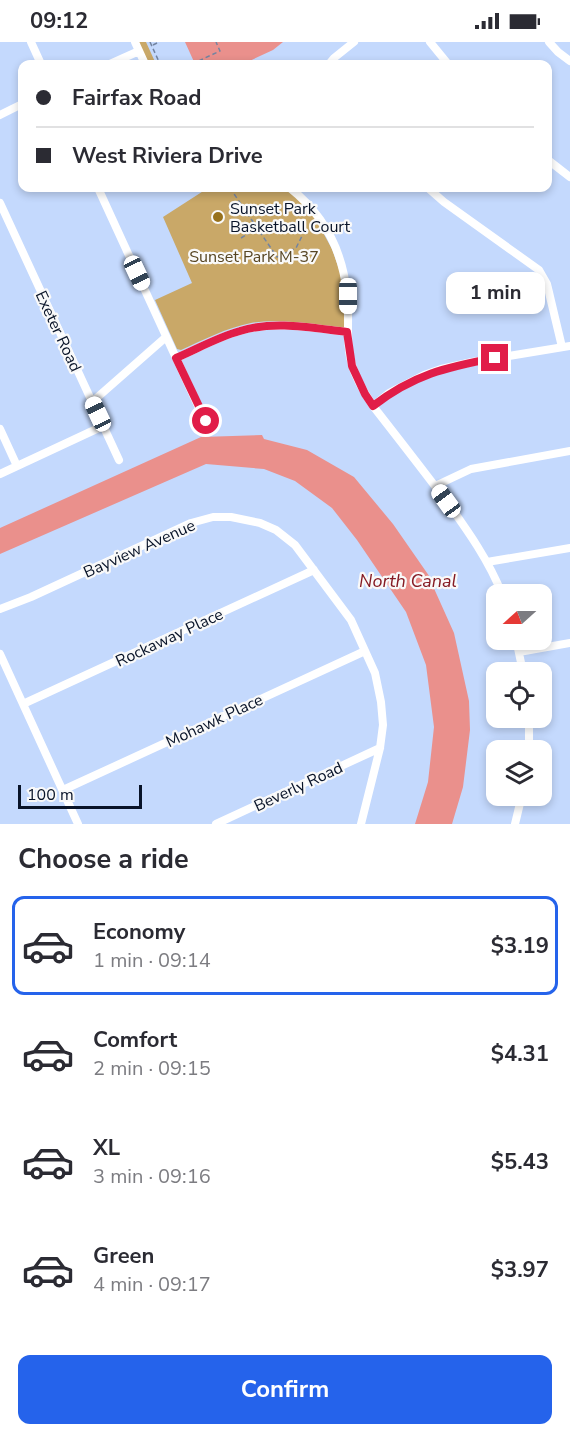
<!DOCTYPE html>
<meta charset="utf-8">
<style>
:root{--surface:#fff;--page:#f2f2f3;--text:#2b2b33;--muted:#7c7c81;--line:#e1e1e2;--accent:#2563eb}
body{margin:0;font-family:"Nunito Sans",sans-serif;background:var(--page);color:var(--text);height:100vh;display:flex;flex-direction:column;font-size:22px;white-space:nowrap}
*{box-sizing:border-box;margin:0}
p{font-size:20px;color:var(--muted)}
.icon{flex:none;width:33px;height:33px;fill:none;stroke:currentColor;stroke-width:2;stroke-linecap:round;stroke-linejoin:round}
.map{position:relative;height:782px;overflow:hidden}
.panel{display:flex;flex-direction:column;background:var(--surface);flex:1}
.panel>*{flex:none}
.banner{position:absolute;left:18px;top:18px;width:534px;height:132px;border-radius:12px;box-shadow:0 3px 9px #0003;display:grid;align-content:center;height:132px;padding:0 18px;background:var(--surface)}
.needle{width:39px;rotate:249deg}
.controls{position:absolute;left:486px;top:542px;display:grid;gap:12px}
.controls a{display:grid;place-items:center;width:66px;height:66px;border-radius:12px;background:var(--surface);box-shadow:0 3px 9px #0003;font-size:30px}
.scale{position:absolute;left:18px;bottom:15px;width:124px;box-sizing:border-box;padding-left:6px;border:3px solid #081328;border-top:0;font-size:16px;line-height:21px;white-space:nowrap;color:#081328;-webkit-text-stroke:4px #f9f9f9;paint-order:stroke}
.end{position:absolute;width:27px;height:27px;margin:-14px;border:8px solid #e11d48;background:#fff;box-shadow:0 0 0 3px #fff}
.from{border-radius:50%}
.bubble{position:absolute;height:42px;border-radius:12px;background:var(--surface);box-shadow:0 3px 9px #0003;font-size:20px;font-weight:700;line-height:42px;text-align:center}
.car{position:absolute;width:18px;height:36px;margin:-18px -9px;border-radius:8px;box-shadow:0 0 4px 2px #0007;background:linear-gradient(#fff 24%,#345 0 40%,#fff 0 76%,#345 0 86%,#fff 0)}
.banner b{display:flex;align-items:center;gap:21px;height:57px;font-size:22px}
.banner b+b{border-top:2px solid var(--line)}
.banner i{width:15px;height:15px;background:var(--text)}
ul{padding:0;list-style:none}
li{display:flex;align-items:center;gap:18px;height:99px;margin:0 12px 9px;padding:0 6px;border:3px solid transparent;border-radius:12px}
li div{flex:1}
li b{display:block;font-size:22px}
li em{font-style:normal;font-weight:700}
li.current{border-color:var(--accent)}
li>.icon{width:54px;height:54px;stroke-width:1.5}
h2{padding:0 18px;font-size:27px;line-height:72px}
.action{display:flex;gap:12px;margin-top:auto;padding:12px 18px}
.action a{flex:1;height:69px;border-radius:12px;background:var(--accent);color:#fff;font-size:24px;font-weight:700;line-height:69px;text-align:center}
.status{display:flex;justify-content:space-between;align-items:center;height:42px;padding:0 30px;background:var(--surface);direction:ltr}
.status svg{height:16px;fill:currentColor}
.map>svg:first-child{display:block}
</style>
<div class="status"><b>09:12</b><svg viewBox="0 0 49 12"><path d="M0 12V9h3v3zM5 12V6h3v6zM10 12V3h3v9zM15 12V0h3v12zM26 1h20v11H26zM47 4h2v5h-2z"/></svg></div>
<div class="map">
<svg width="570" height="782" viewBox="0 0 570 782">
<rect width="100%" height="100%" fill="#c4d9fd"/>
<!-- green -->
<path fill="#c9a868" d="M136,0h10l10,22h-9z
M208,146h76l16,12 14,16 18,33 8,23 5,26 -1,30c-30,-3 -63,-10 -93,-5 -25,5 -48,17 -70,27l-4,-1 -22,-49 37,-17 -29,-66z"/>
<!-- water -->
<path fill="#ea908c" d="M185,0h98l-10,8 -30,14h-48z
M262,393l2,4 43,11 47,27 39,47 41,59 -2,1 22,49 15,68 1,29 -7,57 -11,37h-37l13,-42 6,-55 -8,-62 -20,-53 -49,-72 -25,-32 -37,-27 -31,-12 -58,-5 -206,90v-26l201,-91z"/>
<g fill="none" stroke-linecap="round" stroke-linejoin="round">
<!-- path -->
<path stroke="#7384a1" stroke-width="1.5" stroke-dasharray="4.5 3" stroke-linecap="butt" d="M150,0l10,22
M153,3l6,-3
M192,22l28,-13 -4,-9
M230,146l47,69 19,-9 6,-12
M241,196l15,-9"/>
<!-- minor -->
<path stroke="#fff" stroke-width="8" d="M31,0l10,22
M135,0l10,22
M430,0l18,22
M549,0l9,10 12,9
M110,22l29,-13
M329,22l5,-6 20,-16
M0,73l22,-11
M548,118l22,17
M98,146l107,233
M290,146c34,27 53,64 57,107 3,24 -2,47 5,70 4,14 13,29 21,41 25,32 50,64 74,96 21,29 42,59 55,92
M428,146l16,14 95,68 8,14 15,63
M0,161l119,257
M176,316c21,-9 42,-21 64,-27 35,-11 72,-3 107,1
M92,360l74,-65
M373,364l16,-13 35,-18 17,-6 31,-7 98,-16
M0,387l17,37
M0,432l103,-48
M435,444l36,-17 99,-18
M487,520l83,-14
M0,567l31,-12 160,-74 22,-6h18l29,6 16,7 19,15 56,75 24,53 6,29 2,23 -3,23 -19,76
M516,597l7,33
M519,610l51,-9
M0,612l78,170
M23,662l291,-134
M529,708v-33
M63,748l302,-139
M216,782l164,-76
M515,782l7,-29"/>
</g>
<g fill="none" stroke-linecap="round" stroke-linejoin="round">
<!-- route -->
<path stroke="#e11d48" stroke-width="8" d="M206,379l-30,-63c21,-9 42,-21 64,-27 35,-11 72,-3 107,1l5,34 13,28 8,12c40,-31 73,-39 122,-48"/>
</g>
<!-- markers -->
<circle fill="#98721d" stroke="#f9f9f9" stroke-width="2" cx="218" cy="175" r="6"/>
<g text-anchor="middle" stroke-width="4.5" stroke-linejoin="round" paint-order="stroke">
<!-- poi labels -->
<g font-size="16" fill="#081328" stroke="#f9f9f9" text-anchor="start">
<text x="230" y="172">Sunset Park<tspan x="230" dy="18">Basketball Court</tspan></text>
</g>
<!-- park labels -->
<g font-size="16" fill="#574522" stroke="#f9f9f9">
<text x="254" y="220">Sunset Park M-37</text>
</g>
<!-- street labels -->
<g font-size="16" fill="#081328" stroke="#f9f9f9">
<text transform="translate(59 289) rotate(65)" y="6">Exeter Road</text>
<text transform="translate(139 506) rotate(-24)" y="6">Bayview Avenue</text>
<text transform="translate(169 595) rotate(-25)" y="6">Rockaway Place</text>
<text transform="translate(214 678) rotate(-25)" y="6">Mohawk Place</text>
<text transform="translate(298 744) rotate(-25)" y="6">Beverly Road</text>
</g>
<!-- water labels -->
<g font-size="18" font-style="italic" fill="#851b24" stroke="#f9f9f9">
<text x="408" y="545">North Canal</text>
</g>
</g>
</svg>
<div class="controls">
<a><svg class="needle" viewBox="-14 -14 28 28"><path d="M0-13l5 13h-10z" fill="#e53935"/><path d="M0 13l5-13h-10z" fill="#7c7c81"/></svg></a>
<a><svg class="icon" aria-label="locate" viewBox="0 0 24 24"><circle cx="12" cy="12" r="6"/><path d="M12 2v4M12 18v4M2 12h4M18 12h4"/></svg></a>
<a><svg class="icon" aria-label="layers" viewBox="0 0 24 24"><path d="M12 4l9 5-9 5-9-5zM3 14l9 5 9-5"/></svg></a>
</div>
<div class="scale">100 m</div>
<i class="end from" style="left:206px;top:379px"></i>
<i class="end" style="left:495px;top:316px"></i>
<div class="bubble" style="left:446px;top:230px;width:99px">1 min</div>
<i class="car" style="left:137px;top:231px;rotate:155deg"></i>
<i class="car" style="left:348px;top:254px;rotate:180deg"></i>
<i class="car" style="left:98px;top:372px;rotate:335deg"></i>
<i class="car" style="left:446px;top:459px;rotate:324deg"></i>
<div class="banner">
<b><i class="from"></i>Fairfax Road</b>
<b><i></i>West Riviera Drive</b>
</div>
</div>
<section class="panel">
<h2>Choose a ride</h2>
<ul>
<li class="current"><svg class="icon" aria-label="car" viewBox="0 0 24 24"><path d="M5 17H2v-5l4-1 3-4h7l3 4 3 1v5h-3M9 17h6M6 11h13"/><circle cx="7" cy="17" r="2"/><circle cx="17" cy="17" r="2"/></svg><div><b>Economy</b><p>1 min · 09:14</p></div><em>$3.19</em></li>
<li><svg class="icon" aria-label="car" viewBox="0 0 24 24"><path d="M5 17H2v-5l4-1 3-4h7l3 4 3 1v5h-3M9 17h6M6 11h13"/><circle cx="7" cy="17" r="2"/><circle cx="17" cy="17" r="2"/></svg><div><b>Comfort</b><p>2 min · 09:15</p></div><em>$4.31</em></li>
<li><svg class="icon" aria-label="car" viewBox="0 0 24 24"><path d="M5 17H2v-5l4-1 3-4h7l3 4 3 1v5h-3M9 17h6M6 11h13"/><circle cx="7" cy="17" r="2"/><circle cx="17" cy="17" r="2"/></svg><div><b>XL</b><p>3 min · 09:16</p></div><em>$5.43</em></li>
<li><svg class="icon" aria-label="car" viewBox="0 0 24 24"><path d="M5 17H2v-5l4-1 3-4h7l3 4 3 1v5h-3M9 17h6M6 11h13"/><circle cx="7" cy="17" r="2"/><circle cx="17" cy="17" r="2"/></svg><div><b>Green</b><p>4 min · 09:17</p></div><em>$3.97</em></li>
</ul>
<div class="action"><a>Confirm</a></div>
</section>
